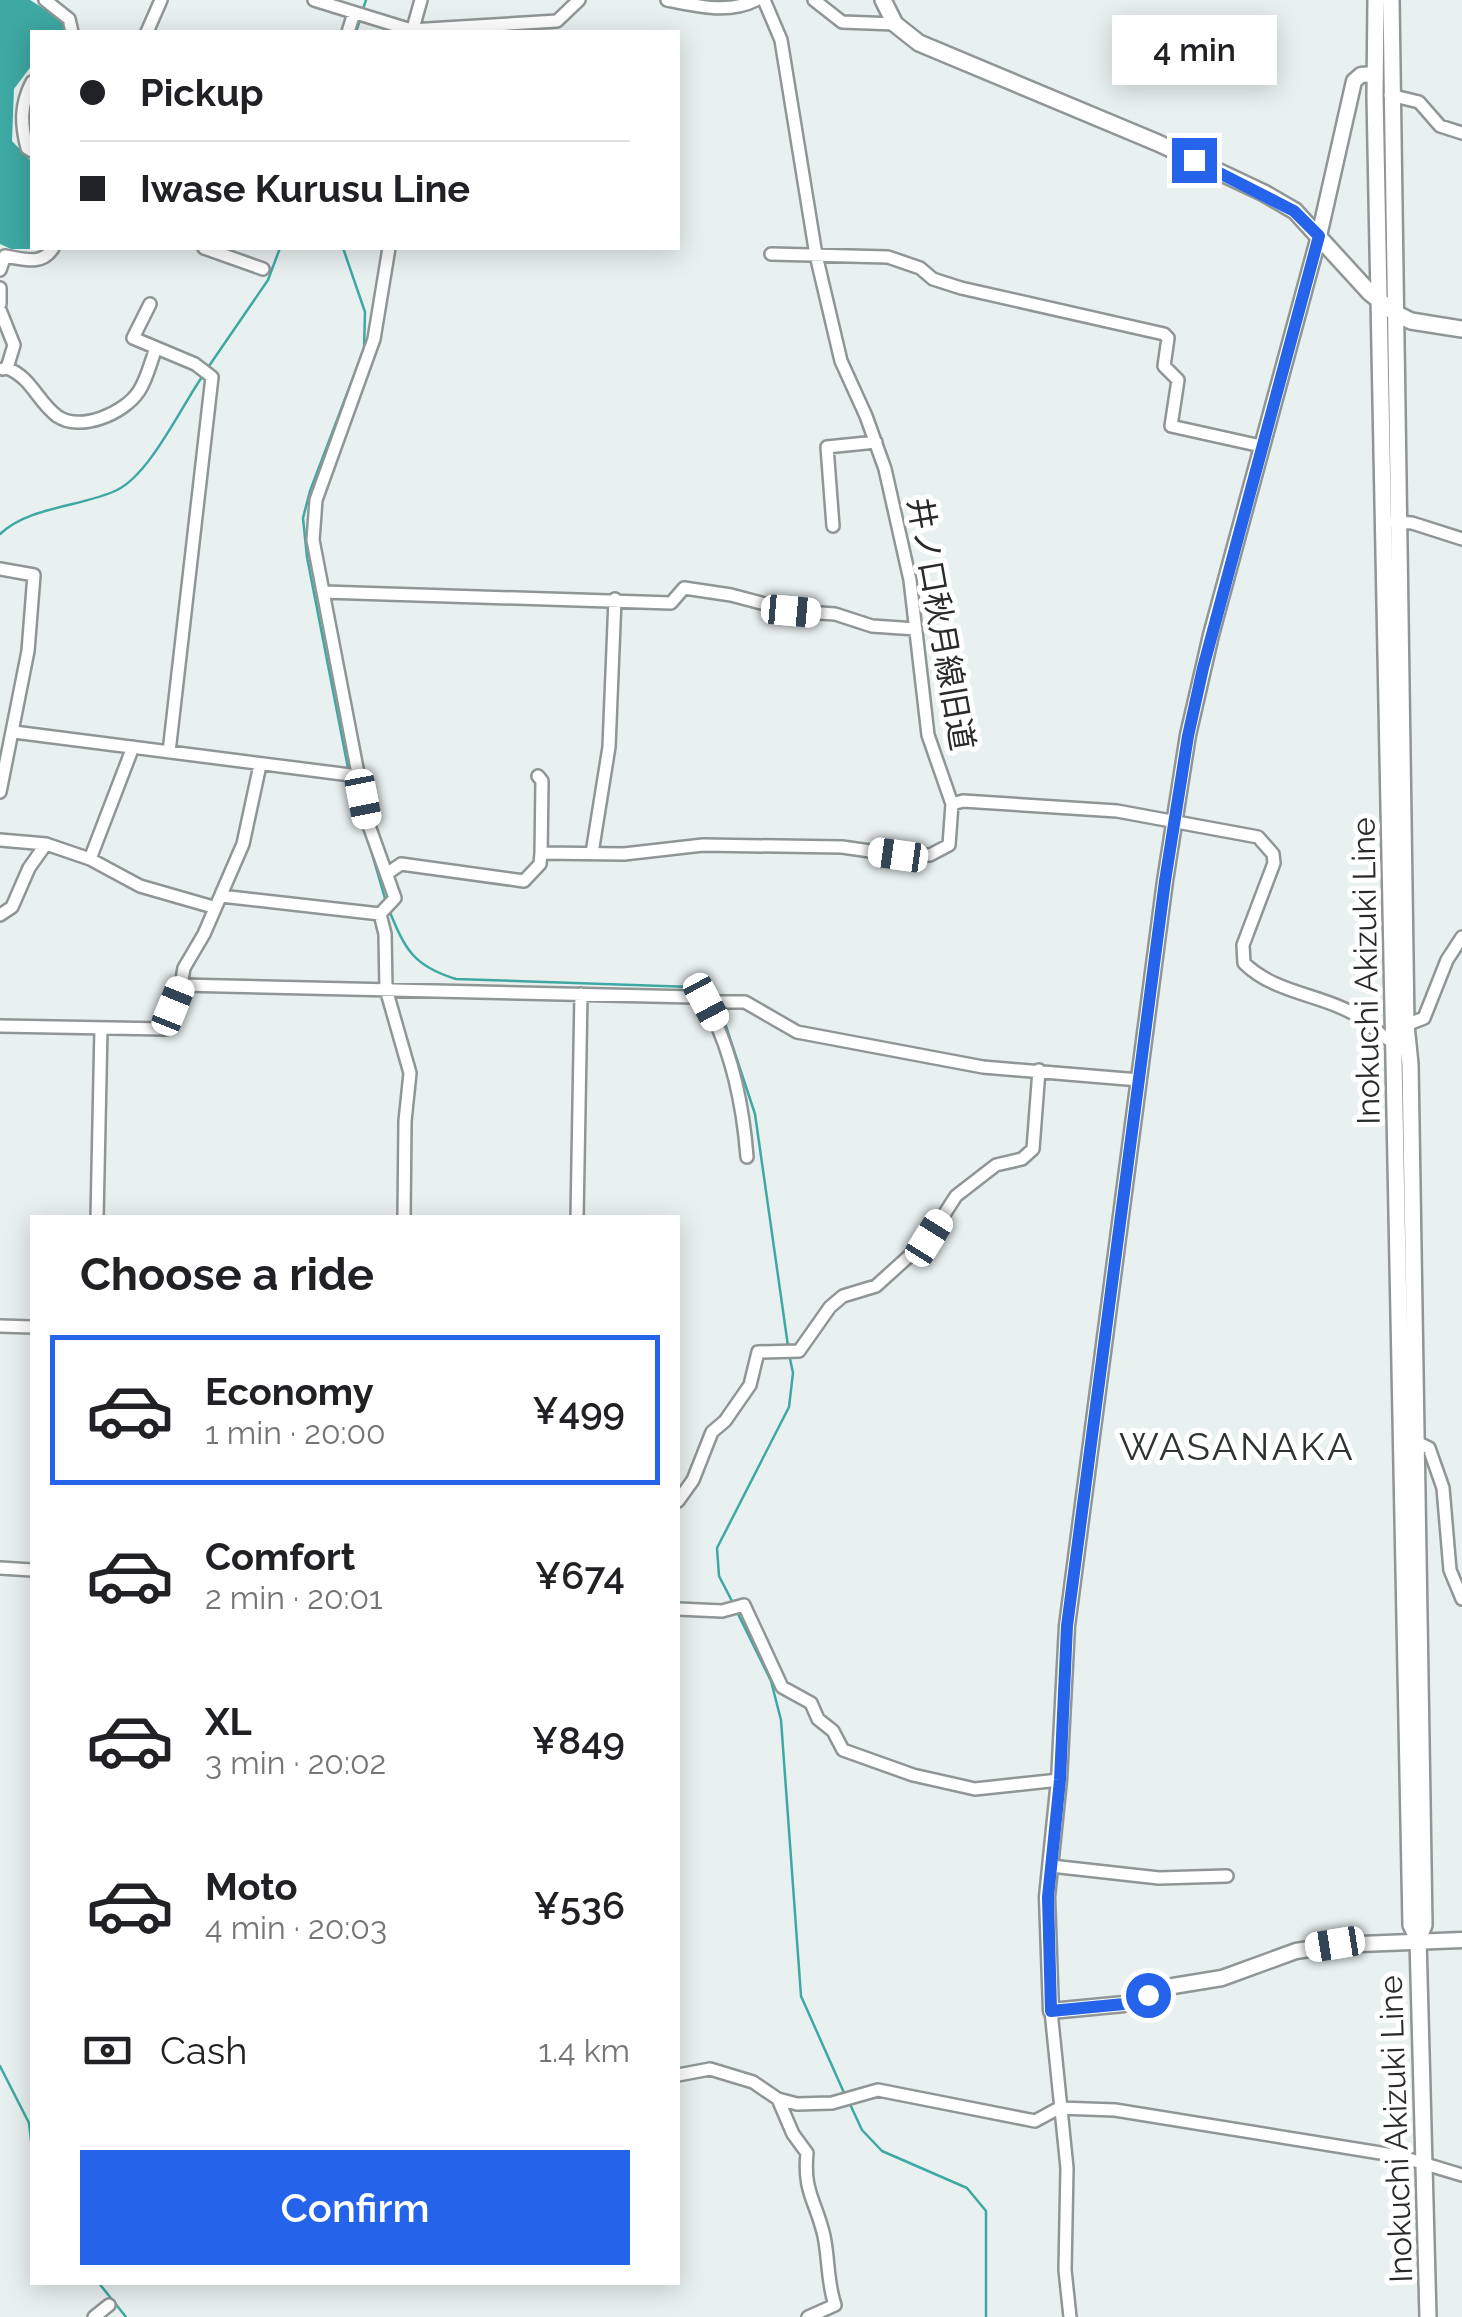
<!DOCTYPE html>
<meta charset="utf-8">
<style>
:root{--surface:#fff;--page:#f6f6f6;--text:#202124;--muted:#757577;--line:#e0e0e0;--accent:#2563eb}
body{margin:0;font-family:Raleway,"Noto Sans JP",sans-serif;background:var(--page);color:var(--text);height:100vh;display:flex;flex-direction:column;font-size:38px;white-space:nowrap}
*{box-sizing:border-box;margin:0}
p{font-size:32px;color:var(--muted)}
.icon{flex:none;width:55px;height:55px;fill:none;stroke:currentColor;stroke-width:2;stroke-linecap:round;stroke-linejoin:round}
.map{position:relative;flex:1;overflow:hidden}
.sheet{position:absolute;left:30px;top:1215px;width:650px;height:1070px;display:flex;flex-direction:column;background:var(--surface);border-radius:0px;box-shadow:0 5px 25px #0003}
.sheet>*{flex:none}
.hud{position:absolute;left:30px;top:30px;width:650px;height:220px;border-radius:0px;box-shadow:0 5px 25px #0003;display:grid;align-content:center;height:220px;padding:0 50px;background:var(--surface)}
.end{position:absolute;width:45px;height:45px;margin:-22px;border:12px solid #2563eb;background:#fff;box-shadow:0 0 0 5px #fff}
.from{border-radius:50%}
.bubble{position:absolute;height:70px;border-radius:0px;background:var(--surface);box-shadow:0 5px 25px #0003;font-size:32px;font-weight:600;line-height:70px;text-align:center}
.car{position:absolute;width:30px;height:60px;margin:-30px -15px;border-radius:12px;box-shadow:0 0 8px 2px #0007;background:linear-gradient(#fff 24%,#345 0 40%,#fff 0 76%,#345 0 86%,#fff 0)}
.hud b{display:flex;align-items:center;gap:35px;height:95px;font-size:38px}
.hud b+b{border-top:2px solid var(--line)}
.hud i{width:25px;height:25px;background:var(--text)}
ul{padding:0;list-style:none}
li{display:flex;align-items:center;gap:30px;height:150px;margin:0 20px 15px;padding:0 30px;border:5px solid transparent;border-radius:0px}
li div{flex:1}
li b{display:block;font-size:38px}
li em{font-style:normal;font-weight:600}
li.selected{border-color:var(--accent)}
li>.icon{width:90px;height:90px;stroke-width:1.5}
h2{padding:0 50px;font-size:45px;line-height:120px}
.pay{display:flex;align-items:center;gap:25px;height:110px;padding:0 50px;font-size:38px}
.pay p{margin-inline-start:auto}
.cta{display:flex;gap:20px;margin-top:auto;padding:20px 50px}
.cta a{flex:1;height:115px;border-radius:0px;background:var(--accent);color:#fff;font-size:40px;font-weight:600;line-height:115px;text-align:center}
.map>svg:first-child{display:block}
</style>
<div class="map">
<svg width="1462" height="2317" viewBox="0 0 1462 2317">
<rect width="100%" height="100%" fill="#e9f1f0"/>
<!-- water -->
<path fill="#3ea8a2" d="M0,0h30l35,22 1,10h-34v33l-18,24 -2,52 20,21v86l6,1h-27l-11,-5z"/>
<g fill="none" stroke-linecap="round" stroke-linejoin="round">
<!-- stream -->
<path stroke="#3ea8a2" stroke-width="2.5" d="M362,12l4,-12
M356,32l4,-12
M343,248l22,64 -1,37 -54,142 -7,27 4,39 41,211
M209,366l59,-86 12,-32
M0,534c30,-28 82,-27 117,-44 33,-16 64,-83 85,-113
M351,780l9,31
M366,833l20,69
M389,910c16,39 24,56 67,69l236,8 19,12
M720,1008l35,106 33,232
M734,1605l-15,-29 -2,-28 72,-141 4,-34 -4,-19
M737,1612l34,69 10,39 20,276 44,99
M0,2066l29,57 3,26
M849,2102l13,28 20,21 85,37 19,23v106
M98,2282l28,35"/>
<defs>
<path id="minor" d="M45,0l24,19 3,13
M314,0l97,30 146,-9 22,-21
M667,0c29,6 62,14 89,0
M814,0l28,22 53,2
M147,32l14,-32
M348,32l6,-19
M412,32l9,-32
M32,82c-12,23 -11,42 -5,66l5,3
M1390,95l29,7 21,24 22,7
M204,248l59,21
M771,254l117,3 32,11 13,11 28,9 203,46 4,4 -4,28 14,14 -7,46 90,20
M0,270l5,-14c19,3 37,10 48,-8
M0,288v16
M150,304l-17,34 62,26 17,13 -43,375
M0,310l14,35 -7,23 -4,1
M7,368c25,10 30,33 50,48 23,16 67,-2 82,-25 8,-12 12,-30 17,-43
M1394,522l18,1 50,16
M833,526l-6,-79 49,-5
M0,569l34,6 -6,76 -28,141
M324,592l347,11 13,-15 47,7 60,16 44,3 37,12 44,3
M14,732l344,44
M538,776l4,5 -1,75
M952,804l11,-3 154,10 141,26 15,17 1,9 -31,82 1,18c31,31 80,31 117,55 14,9 22,22 40,27
M0,840l46,4 44,15 50,27 73,21
M592,853l17,-106 6,-148
M90,859l43,-112
M388,873l13,-9 123,17 16,-17 1,-11 83,1 79,-9 139,2 56,8h32l19,-10 3,-41 -24,-69 -18,-155 -25,-111 -19,-53 -25,-55 -25,-106 -35,-215 -17,-40
M221,896l159,18 15,-16 -28,-78 -54,-280 3,-40 58,-161 15,-91
M380,914l5,20 1,55 24,84 -5,48 -1,97
M0,915l12,-8 17,-39 17,-24
M181,985l3,-17 20,-34 39,-90 17,-79
M706,1002h39l52,30 186,35 156,13
M1406,1025l18,-7 23,-58 15,-23
M0,1026l165,3 16,-44 513,12 12,5c25,47 37,103 41,155
M97,1218l4,-190
M577,1218l4,-224
M0,1326l32,1
M1412,1440l17,8 14,40 7,82 12,29
M678,1501l15,-21 19,-48 13,-11 25,-36 8,-33 41,-1 31,-44 13,-11 33,-10 53,-48 27,-42 40,-31 26,-6 11,-10 6,-79
M0,1568l32,2
M678,1609l44,2 22,-6 38,82 29,16 7,16 15,12 10,19 70,25 62,14 84,-9
M1051,1866l108,12 68,-2
M1051,2011l16,157 -2,102 5,47
M678,2075l32,-6 43,13 25,17 19,5 35,-1 46,-13 157,31 24,-13 56,2 284,46 63,19
M778,2099l15,35 14,19c-4,39 9,48 17,83 5,24 3,46 11,69l-27,12
M94,2317l15,-12"/>
<path id="tertiary" d="M1375,74l-14,1 -7,6 -35,155 -108,399 -23,100 -23,146 -98,745 -8,154 -12,117 4,114 73,-7 49,-18 49,-8 74,-27 39,-6 127,-5"/>
<path id="secondary" d="M883,0l12,24 24,19 239,100 106,50 31,18 75,82 25,20 16,8 51,8
M1376,0l-1,95 36,1830 7,14
M1391,0l15,1025 4,39 14,861 -6,14 10,378"/>
</defs>
<!-- minor casing -->
<use href="#minor" stroke="#8f9695" stroke-width="16"/>
<!-- tertiary casing -->
<use href="#tertiary" stroke="#8f9695" stroke-width="19"/>
<!-- secondary casing -->
<use href="#secondary" stroke="#8f9695" stroke-width="20"/>
<!-- minor -->
<use href="#minor" stroke="#fff" stroke-width="11"/>
<!-- tertiary -->
<use href="#tertiary" stroke="#fff" stroke-width="14"/>
<!-- secondary -->
<use href="#secondary" stroke="#fff" stroke-width="15"/>
</g>
<g fill="none" stroke-linecap="round" stroke-linejoin="round">
<!-- route -->
<path stroke="#2563eb" stroke-width="12" d="M1148,1995l-24,9 -73,7 -3,-114 12,-117 7,-154 98,-745 23,-145 15,-68 116,-432 -25,-25 -100,-51"/>
</g>
<g text-anchor="middle" stroke-width="10" stroke-linejoin="round" paint-order="stroke">
<!-- street labels -->
<g font-size="32" fill="#292b2b" stroke="#fff">
<text transform="translate(941 624) rotate(80)" y="11">井ノ口秋月線旧道</text>
<text transform="translate(1366 971) rotate(-91)" y="11">Inokuchi Akizuki Line</text>
<text transform="translate(1396 2129) rotate(-92)" y="11">Inokuchi Akizuki Line</text>
</g>
<!-- quarter labels -->
<g font-size="38" letter-spacing="2.5" fill="#2e3433" stroke="#fff">
<text x="1237" y="1460">WASANAKA</text>
</g>
</g>
</svg>
<i class="end from" style="left:1148px;top:1995px"></i>
<i class="end" style="left:1194px;top:160px"></i>
<div class="bubble" style="left:1112px;top:15px;width:165px">4 min</div>
<i class="car" style="left:791px;top:611px;rotate:95deg"></i>
<i class="car" style="left:363px;top:799px;rotate:169deg"></i>
<i class="car" style="left:898px;top:855px;rotate:278deg"></i>
<i class="car" style="left:706px;top:1002px;rotate:152deg"></i>
<i class="car" style="left:173px;top:1006px;rotate:22deg"></i>
<i class="car" style="left:929px;top:1238px;rotate:32deg"></i>
<i class="car" style="left:1335px;top:1944px;rotate:261deg"></i>
<div class="hud">
<b><i class="from"></i>Pickup</b>
<b><i></i>Iwase Kurusu Line</b>
</div>
<section class="sheet">
<h2>Choose a ride</h2>
<ul>
<li class="selected"><svg class="icon" aria-label="car" viewBox="0 0 24 24"><path d="M5 17H2v-5l4-1 3-4h7l3 4 3 1v5h-3M9 17h6M6 11h13"/><circle cx="7" cy="17" r="2"/><circle cx="17" cy="17" r="2"/></svg><div><b>Economy</b><p>1 min · 20:00</p></div><em>¥499</em></li>
<li><svg class="icon" aria-label="car" viewBox="0 0 24 24"><path d="M5 17H2v-5l4-1 3-4h7l3 4 3 1v5h-3M9 17h6M6 11h13"/><circle cx="7" cy="17" r="2"/><circle cx="17" cy="17" r="2"/></svg><div><b>Comfort</b><p>2 min · 20:01</p></div><em>¥674</em></li>
<li><svg class="icon" aria-label="car" viewBox="0 0 24 24"><path d="M5 17H2v-5l4-1 3-4h7l3 4 3 1v5h-3M9 17h6M6 11h13"/><circle cx="7" cy="17" r="2"/><circle cx="17" cy="17" r="2"/></svg><div><b>XL</b><p>3 min · 20:02</p></div><em>¥849</em></li>
<li><svg class="icon" aria-label="car" viewBox="0 0 24 24"><path d="M5 17H2v-5l4-1 3-4h7l3 4 3 1v5h-3M9 17h6M6 11h13"/><circle cx="7" cy="17" r="2"/><circle cx="17" cy="17" r="2"/></svg><div><b>Moto</b><p>4 min · 20:03</p></div><em>¥536</em></li>
</ul>
<div class="pay"><svg class="icon" aria-label="cash" viewBox="0 0 24 24"><path d="M3 7h18v10H3z"/><circle cx="12" cy="12" r="2"/></svg>Cash<p>1.4 km</p></div>
<div class="cta"><a>Confirm</a></div>
</section>
</div>
